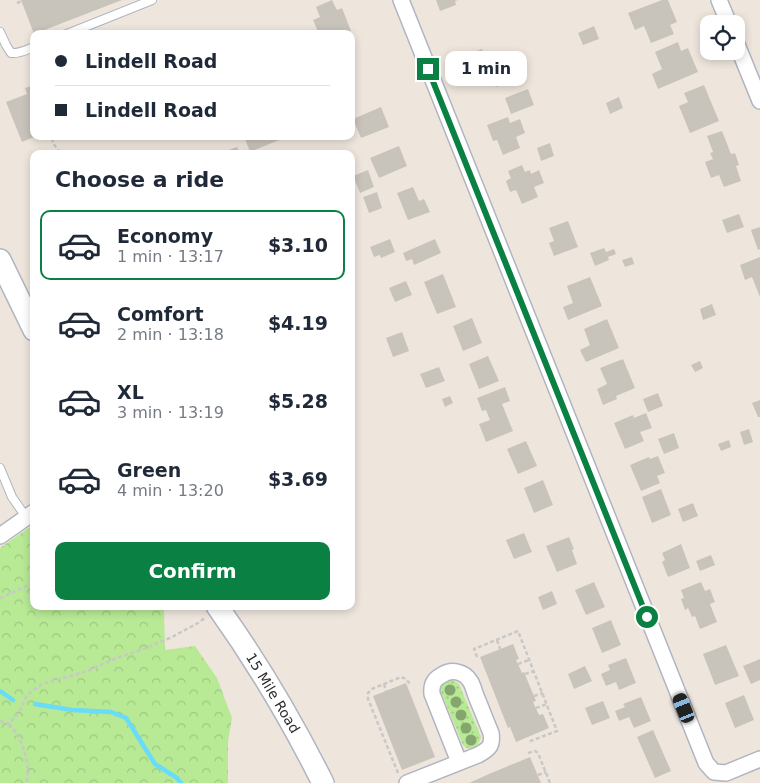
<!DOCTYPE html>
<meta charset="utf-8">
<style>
:root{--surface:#fff;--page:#f2f2f3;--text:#1f2937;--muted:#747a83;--line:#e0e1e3;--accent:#0b8043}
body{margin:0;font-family:"DejaVu Sans",sans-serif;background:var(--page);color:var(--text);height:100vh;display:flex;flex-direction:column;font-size:19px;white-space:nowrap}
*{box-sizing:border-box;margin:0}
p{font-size:16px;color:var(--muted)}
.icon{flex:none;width:28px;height:28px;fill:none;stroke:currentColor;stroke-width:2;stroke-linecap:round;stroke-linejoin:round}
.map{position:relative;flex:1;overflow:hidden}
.side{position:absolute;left:30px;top:150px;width:325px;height:460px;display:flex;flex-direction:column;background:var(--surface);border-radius:10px;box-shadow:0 2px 8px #0003}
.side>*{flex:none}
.guide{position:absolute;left:30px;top:30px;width:325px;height:110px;border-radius:10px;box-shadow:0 2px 8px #0003;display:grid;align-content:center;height:110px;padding:0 25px;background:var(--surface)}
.fabs{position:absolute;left:700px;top:15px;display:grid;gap:10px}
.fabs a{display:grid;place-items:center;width:45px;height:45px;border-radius:10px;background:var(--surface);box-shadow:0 2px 8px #0003;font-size:25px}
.end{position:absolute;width:22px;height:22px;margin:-11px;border:6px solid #0b8043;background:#fff;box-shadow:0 0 0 2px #fff}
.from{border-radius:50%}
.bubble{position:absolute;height:35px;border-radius:10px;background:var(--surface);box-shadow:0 2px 8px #0003;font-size:16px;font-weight:800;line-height:35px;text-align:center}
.car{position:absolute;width:15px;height:30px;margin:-15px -8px;border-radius:6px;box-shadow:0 0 4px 1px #0007;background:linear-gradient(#222 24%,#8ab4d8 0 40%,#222 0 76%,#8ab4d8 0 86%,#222 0)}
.guide b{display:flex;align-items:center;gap:18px;height:48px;font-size:19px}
.guide b+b{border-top:1px solid var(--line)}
.guide i{width:12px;height:12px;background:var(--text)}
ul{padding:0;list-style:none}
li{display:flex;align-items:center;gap:15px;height:70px;margin:0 10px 8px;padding:0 15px;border:2px solid transparent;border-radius:10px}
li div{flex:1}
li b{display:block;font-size:19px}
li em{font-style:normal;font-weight:800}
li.selected{border-color:var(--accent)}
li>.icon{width:45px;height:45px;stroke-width:1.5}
h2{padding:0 25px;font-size:22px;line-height:60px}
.primary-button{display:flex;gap:10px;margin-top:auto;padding:10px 25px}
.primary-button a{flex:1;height:58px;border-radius:10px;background:var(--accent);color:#fff;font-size:20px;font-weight:800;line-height:58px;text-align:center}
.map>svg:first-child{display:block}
</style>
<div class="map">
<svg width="760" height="783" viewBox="0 0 760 783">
<defs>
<pattern id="grass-dots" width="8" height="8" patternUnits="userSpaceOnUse" patternTransform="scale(1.25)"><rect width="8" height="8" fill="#b8e995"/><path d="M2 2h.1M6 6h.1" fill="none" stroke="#9ec881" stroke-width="1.8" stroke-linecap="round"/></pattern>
<pattern id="forest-crowns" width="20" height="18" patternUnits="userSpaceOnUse" patternTransform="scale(1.25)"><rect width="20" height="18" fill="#b8e995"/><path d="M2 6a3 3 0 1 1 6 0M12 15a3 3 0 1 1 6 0" fill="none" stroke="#9ec881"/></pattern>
</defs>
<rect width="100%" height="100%" fill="#eee6dd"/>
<!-- grass -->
<path fill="url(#grass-dots)" d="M447,680c5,-1 8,1 12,4l22,53c-2,9 -11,16 -18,8l-22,-53c0,-6 0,-9 6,-12z"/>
<!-- forest -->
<path fill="url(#forest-crowns)" d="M34,524v82h129l1,3 1,41 30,-4 22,32 15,40 -4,23v42h-228v-235z"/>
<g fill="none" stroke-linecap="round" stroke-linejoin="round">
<!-- stream -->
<path stroke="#68dcf8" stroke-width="4.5" d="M0,691l13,9
M35,704l37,6 39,2 15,6 29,46 22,14 4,5"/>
</g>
<!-- building -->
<path fill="#c9c4bb" d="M21,0h101l-88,34z
M332,0l5,10 5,-2 9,23 -8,3h-24l-6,-14 7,-3 -4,-10z
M436,0h22l-3,1 1,4 -16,6z
M662,0h6l9,22 -7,3 4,9 -23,9 -7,-17 -9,4 -7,-17z
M594,26l5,13 -16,6 -5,-12z
M678,42l3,9 7,-3 10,24 -40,17 -6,-15 10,-5 -7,-17z
M482,49l7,20 -18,7 -8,-20z
M504,71l5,11 -13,5 -5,-11z
M34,85v52l-12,5 -16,-40 21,-8 -2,-6z
M704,85l15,36 -29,12 -11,-27 9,-4 -4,-9z
M528,89l6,16 -23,9 -6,-16z
M619,97l4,11 -13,6 -4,-11z
M381,107l8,20 -28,11 -8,-19z
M508,117l2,6 10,-4 5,14 -9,4 4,11 -17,7 -6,-15 -4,1 -6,-16z
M722,131l9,23 4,-1 4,12 -3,1 5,15 -17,6 -5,-12 -8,3 -6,-16 8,-3 -3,-6 3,-1 -6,-16z
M244,136h45l-39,16z
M550,143l4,13 -13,5 -4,-13z
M399,146l8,20 -28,12 -9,-20z
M237,147l3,7h-16l-1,-2z
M522,165l3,7 5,-2 1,4 8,-4 5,13 -10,4 4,10 -16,7 -6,-14 -6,2 -4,-11 5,-3 -3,-7z
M368,170l6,17 -14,6 -7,-17z
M413,187l6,14 5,-2 6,13 -22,8 -11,-27z
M377,192l5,16 -13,5 -6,-16z
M739,214l5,13 -17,6 -5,-13z
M568,221l10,26 -24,9 -5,-13 5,-2 -5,-13z
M760,227v22l-2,1 -7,-20z
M390,239l5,13 -14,6 -1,-3 -6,2 -4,-10z
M435,239l6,14 -27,12 -2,-6 -6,2 -3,-8z
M604,248l2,4 8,-3 2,5 -8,3 1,3 -14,6 -5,-13z
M632,257l2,7 -9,3 -3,-7z
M760,257v40l-8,-20 -7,3 -5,-15z
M443,274l13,33 -19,7 -13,-32z
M590,277l12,29 -34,14 -5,-13 10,-4 -6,-17z
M406,281l6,14 -17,7 -6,-14z
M712,304l4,11 -13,5 -3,-11z
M472,318l10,25 -19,8 -10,-25z
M607,319l12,29 -33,14 -6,-12 10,-5 -6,-16z
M402,332l7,19 -16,6 -7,-19z
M488,356l11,25 -20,8 -10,-25z
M623,359l12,29 -19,8 1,3 -14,6 -6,-16 10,-5 -7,-16z
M700,361l3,7 -8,4 -4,-7z
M439,367l6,14 -19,7 -6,-14z
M505,387l5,14 -8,3 11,27 -27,11 -7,-18 11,-4 -4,-10 -4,1 -5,-13z
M658,393l5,13 -15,6 -5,-13z
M450,396l3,7 -8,4 -3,-8z
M760,400v17h-2l-6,-14z
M646,413l6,15 -12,4 4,9 -19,8 -11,-26 19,-8 1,3z
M749,429l4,13 -9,3 -4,-13z
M674,433l5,15 -15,6 -6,-15z
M729,440l2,7 -10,4 -3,-7z
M526,441l11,25 -19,8 -11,-25z
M658,456l7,17 -8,3 3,7 -19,8 -11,-26 19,-8 1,2z
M543,480l10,25 -19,8 -10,-25z
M661,489l10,26 -19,8 -10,-26z
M693,503l5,13 -15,6 -5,-13z
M524,533l8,19 -18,7 -8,-19z
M569,537l5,12 -2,1 5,14 -20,8 -11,-26z
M681,544l9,24 -22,9 -6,-15 3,-2 -3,-7z
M711,555l4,10 -15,6 -4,-10z
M594,582l11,25 -19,8 -11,-25z
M701,582l4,9 5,-2 5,13 -5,2 7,18 -17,7 -5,-13 -3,1 -4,-9 -3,2 -4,-11 3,-1 -3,-8z
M552,591l5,13 -14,6 -5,-13z
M611,620l10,25 -19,8 -10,-25z
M513,644l6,15 -3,1 2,4 4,9 2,-1 12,29 -3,1 6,13 4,-1 6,14 -33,14 -6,-15 -2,1 -28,-71z
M726,645l13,31 -24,9 -12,-31z
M626,658l10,25 -17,7 -3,-8 -10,4 -5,-12 9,-4 -2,-5z
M760,659v21l-9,4 -8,-18z
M585,666l7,15 -18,8 -6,-15z
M406,683l29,74 -33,13 -29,-74z
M744,695l10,25 -19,8 -10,-25z
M641,697l10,24 -17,7 -5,-11 -10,4 -4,-10 10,-4 -2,-3z
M603,701l7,17 -18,7 -7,-17z
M653,730l18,41 -16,7 -18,-41z
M530,757l11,26h-72l20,-9z"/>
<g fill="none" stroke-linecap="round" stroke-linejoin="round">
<defs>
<path id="service" d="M0,32l6,13 5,8c8,1 15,-3 23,-6
M67,34l85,-34
M0,468l12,29 14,20"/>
<path id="minor" d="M401,0l305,763 8,9 12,1 34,-14
M719,0l10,24
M736,42l24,59
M0,536l34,-24
M407,783l71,-28c11,-6 15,-9 13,-22 -5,-12 -10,-25 -15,-37 -2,-5 -3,-11 -6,-15 -6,-10 -19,-12 -28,-6 -8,4 -11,10 -10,19l27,68"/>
<path id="secondary" d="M0,260l34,70
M217,606c40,56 75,115 106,177"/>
</defs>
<!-- service casing -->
<use href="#service" stroke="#b1b5c0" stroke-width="10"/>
<!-- minor casing -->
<use href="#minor" stroke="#b1b5c0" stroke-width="18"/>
<!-- secondary casing -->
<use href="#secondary" stroke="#b1b5c0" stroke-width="24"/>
<!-- path -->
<path stroke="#c8c8c8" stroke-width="2.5" stroke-dasharray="4 2.5" stroke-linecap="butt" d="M17,3l5,-2
M96,136l2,4
M52,138l1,5 8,11
M0,598l34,-15
M497,640l3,9
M477,657l-3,-8 44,-18 39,100 -29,11
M518,664l11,-4
M525,674l9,-3
M384,684l2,7
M534,696l9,-3
M536,708l11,-4
M0,721l9,3 10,-12 8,-17 15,-11 42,-12 33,-14 24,-8 31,-13 26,-14 7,-5
M9,724c4,5 8,9 10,14 6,11 12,34 7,45
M528,753l7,-2 3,2 12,30
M398,773l-30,-74v-6l4,-4 29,-12 5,2 4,5
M538,775l8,-3"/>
<!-- service -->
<use href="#service" stroke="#fff" stroke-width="8"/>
<!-- minor -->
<use href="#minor" stroke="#fff" stroke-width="15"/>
<!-- secondary -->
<use href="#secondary" stroke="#fff" stroke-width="21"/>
</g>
<!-- trees -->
<g fill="#84a56e">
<circle cx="450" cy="690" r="5.5"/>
<circle cx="456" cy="702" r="5.5"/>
<circle cx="461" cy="715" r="5.5"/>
<circle cx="466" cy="728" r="5.5"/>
<circle cx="471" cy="740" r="5.5"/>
</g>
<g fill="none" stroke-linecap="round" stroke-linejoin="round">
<!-- route -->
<path stroke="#0b8043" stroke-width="6" d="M428,69l219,548"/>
</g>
<g text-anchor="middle" stroke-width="5" stroke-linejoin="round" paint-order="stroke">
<!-- street labels -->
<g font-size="14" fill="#2c2c2c" stroke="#fff">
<text transform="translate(273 693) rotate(59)" y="5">15 Mile Road</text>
</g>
</g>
</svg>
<div class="fabs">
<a><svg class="icon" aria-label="locate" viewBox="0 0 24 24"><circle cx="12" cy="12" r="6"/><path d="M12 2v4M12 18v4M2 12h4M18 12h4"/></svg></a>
</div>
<i class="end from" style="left:647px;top:617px"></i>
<i class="end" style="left:428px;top:69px"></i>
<div class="bubble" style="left:445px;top:51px;width:82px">1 min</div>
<i class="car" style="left:684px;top:708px;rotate:338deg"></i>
<div class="guide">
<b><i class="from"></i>Lindell Road</b>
<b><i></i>Lindell Road</b>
</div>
<section class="side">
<h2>Choose a ride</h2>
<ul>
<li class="selected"><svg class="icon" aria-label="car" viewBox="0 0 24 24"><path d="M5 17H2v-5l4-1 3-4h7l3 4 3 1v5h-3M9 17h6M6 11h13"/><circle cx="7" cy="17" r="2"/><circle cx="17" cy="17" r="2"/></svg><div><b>Economy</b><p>1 min · 13:17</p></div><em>$3.10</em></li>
<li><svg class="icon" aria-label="car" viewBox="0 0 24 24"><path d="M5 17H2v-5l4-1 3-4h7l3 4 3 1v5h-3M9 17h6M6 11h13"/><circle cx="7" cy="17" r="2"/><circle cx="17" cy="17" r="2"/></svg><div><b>Comfort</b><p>2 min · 13:18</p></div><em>$4.19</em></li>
<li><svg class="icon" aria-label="car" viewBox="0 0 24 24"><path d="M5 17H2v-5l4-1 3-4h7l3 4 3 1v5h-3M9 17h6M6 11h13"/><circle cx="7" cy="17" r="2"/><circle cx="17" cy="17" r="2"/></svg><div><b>XL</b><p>3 min · 13:19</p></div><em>$5.28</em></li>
<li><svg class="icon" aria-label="car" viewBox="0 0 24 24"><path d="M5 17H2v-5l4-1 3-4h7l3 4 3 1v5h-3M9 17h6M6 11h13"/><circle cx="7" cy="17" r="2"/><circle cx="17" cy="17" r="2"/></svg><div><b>Green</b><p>4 min · 13:20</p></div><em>$3.69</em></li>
</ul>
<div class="primary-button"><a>Confirm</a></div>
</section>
</div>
